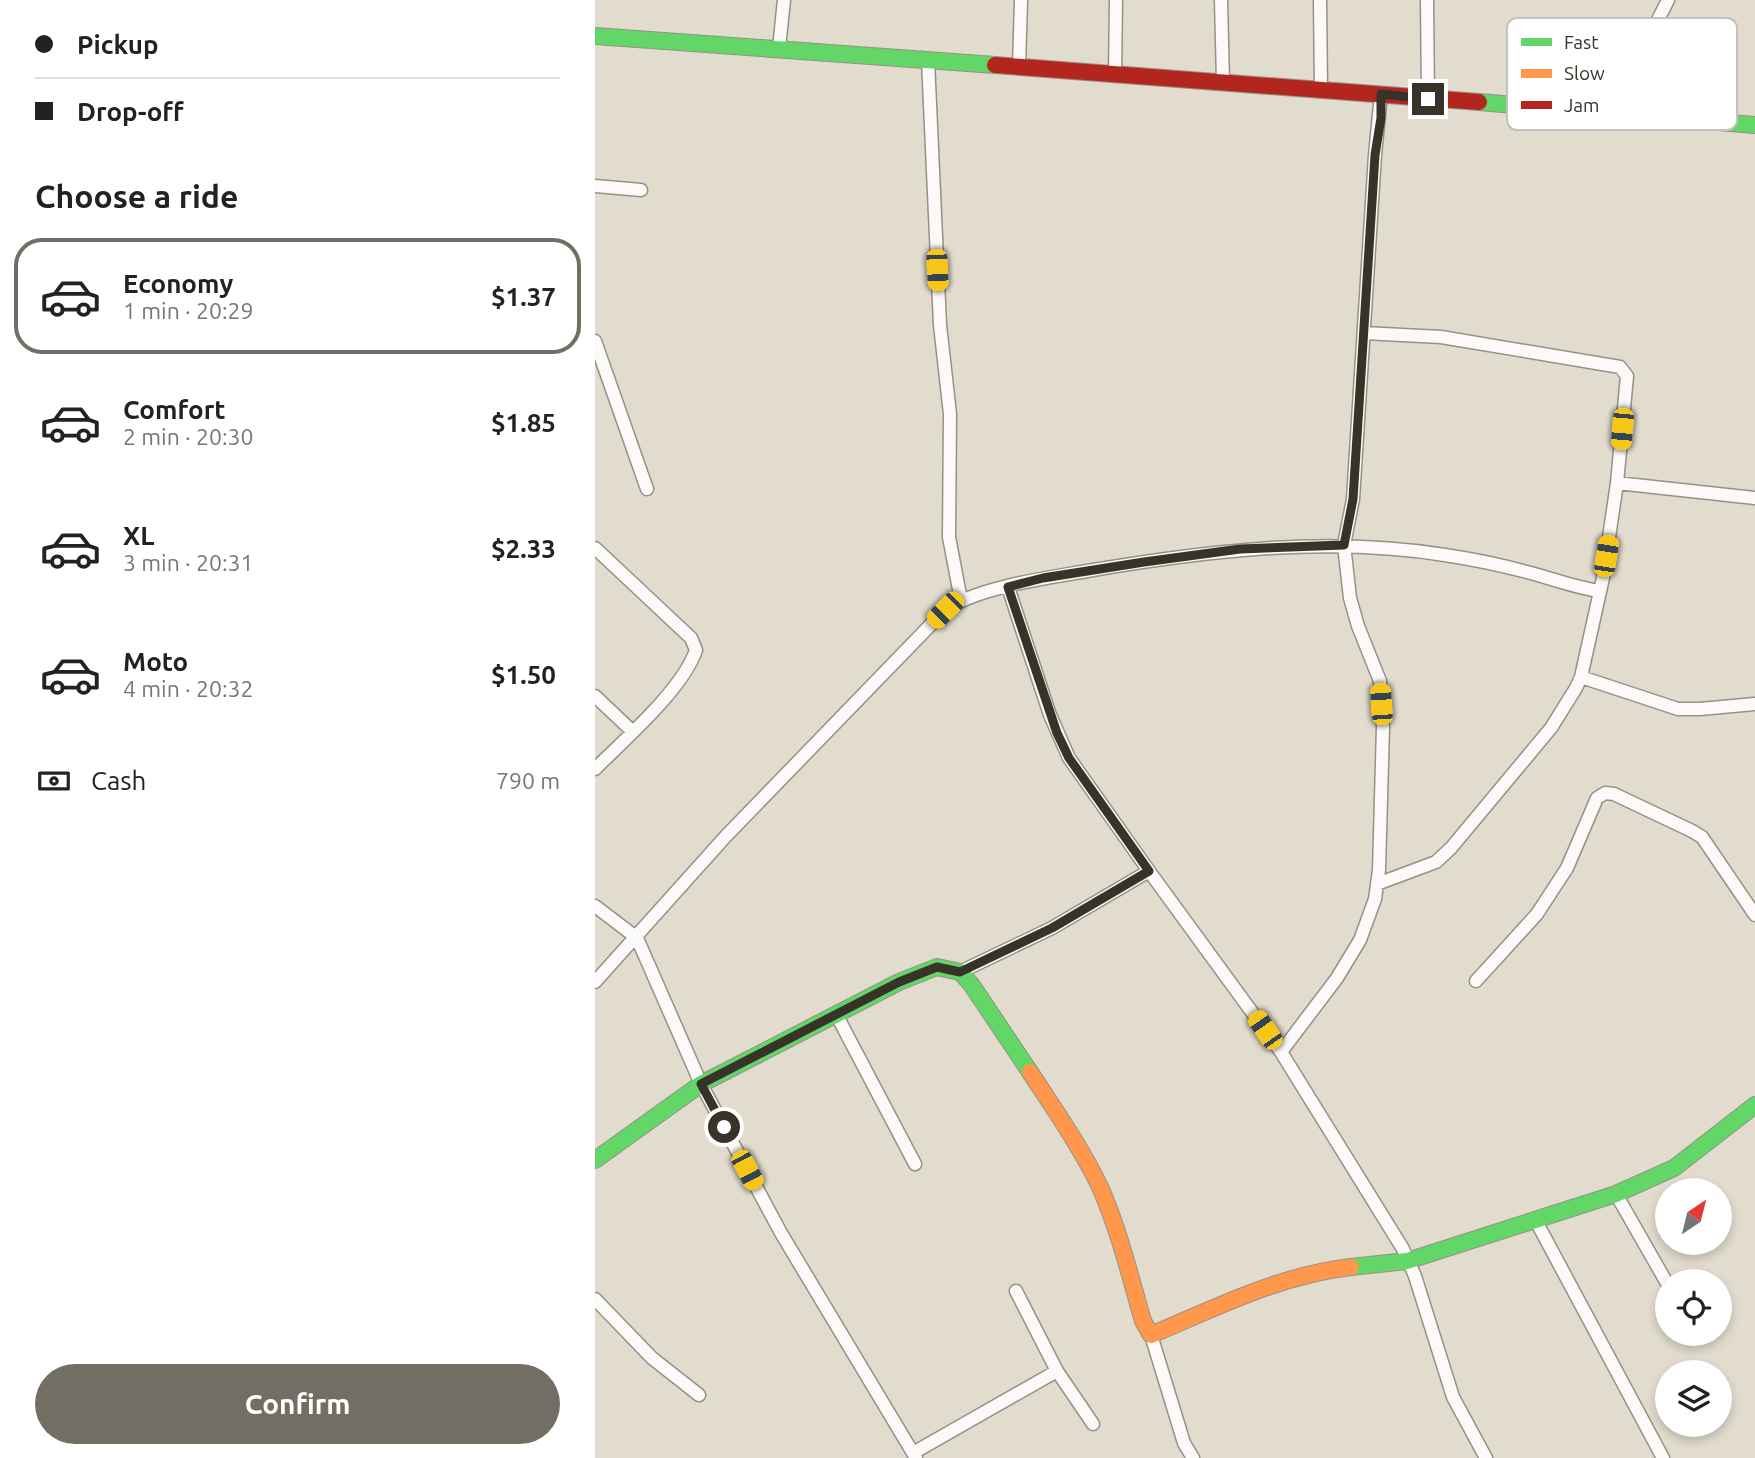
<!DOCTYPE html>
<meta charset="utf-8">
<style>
:root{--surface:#fff;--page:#f2f2f2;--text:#222;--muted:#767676;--line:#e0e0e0;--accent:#736e63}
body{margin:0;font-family:Ubuntu,sans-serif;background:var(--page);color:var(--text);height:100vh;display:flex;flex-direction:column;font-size:26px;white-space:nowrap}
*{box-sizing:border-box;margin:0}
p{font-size:23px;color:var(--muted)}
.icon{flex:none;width:38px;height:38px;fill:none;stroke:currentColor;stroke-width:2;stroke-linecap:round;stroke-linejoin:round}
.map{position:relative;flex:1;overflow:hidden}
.panel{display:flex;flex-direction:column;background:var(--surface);width:595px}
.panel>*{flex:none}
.banner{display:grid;align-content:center;height:154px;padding:0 35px;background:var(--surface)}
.needle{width:46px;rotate:35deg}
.fabs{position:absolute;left:1060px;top:1178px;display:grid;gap:14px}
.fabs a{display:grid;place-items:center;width:77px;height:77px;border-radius:50%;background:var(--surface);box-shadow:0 4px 10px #0003;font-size:35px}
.end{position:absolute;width:32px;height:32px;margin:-16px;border:9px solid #373329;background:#fff;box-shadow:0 0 0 4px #fff}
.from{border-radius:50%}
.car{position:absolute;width:21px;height:42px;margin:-21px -10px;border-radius:9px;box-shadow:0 0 5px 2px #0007;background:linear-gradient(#f5c518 24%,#345 0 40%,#f5c518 0 76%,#345 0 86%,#f5c518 0)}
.banner b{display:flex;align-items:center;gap:24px;height:66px;font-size:26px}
.banner b+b{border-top:2px solid var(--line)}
.banner i{width:18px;height:18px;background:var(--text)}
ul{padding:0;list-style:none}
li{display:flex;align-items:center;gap:21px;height:116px;margin:0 14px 10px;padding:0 21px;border:4px solid transparent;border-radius:28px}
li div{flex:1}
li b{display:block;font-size:26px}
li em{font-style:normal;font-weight:600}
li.active{border-color:var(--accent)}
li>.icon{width:63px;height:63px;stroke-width:1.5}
h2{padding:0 35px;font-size:32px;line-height:84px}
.pay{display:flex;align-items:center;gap:18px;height:77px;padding:0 35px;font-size:26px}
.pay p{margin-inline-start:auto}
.cta{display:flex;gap:14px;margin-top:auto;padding:14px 35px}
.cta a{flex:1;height:80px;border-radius:42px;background:var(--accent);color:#fff;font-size:28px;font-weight:600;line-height:80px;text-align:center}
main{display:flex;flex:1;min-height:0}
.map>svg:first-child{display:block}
</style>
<main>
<section class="panel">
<div class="banner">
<b><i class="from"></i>Pickup</b>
<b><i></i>Drop-off</b>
</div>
<h2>Choose a ride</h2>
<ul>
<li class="active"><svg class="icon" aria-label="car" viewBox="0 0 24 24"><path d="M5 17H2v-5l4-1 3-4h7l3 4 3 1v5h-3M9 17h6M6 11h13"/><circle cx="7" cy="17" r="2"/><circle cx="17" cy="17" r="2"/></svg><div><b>Economy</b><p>1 min · 20:29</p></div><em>$1.37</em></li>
<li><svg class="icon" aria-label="car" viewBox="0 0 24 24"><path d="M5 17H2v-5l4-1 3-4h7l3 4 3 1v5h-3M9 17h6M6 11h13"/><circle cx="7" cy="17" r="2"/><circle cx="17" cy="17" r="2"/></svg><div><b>Comfort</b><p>2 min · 20:30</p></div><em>$1.85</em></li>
<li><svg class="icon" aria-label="car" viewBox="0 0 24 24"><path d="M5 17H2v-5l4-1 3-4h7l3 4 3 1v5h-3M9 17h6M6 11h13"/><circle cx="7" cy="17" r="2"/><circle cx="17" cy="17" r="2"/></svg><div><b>XL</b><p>3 min · 20:31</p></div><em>$2.33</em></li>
<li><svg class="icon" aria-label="car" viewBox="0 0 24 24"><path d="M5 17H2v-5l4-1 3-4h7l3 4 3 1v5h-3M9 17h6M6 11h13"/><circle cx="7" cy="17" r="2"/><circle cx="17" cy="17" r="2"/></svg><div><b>Moto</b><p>4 min · 20:32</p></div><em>$1.50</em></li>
</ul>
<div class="pay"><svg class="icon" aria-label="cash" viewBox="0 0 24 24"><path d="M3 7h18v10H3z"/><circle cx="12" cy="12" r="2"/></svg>Cash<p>790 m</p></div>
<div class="cta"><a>Confirm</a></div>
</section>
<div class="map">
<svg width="1160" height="1458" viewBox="0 0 1160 1458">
<rect width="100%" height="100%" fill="#e2dcce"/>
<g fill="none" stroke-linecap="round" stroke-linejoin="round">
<defs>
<path id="street" d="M626,0l2,82
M725,0l1,89
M832,0l1,98
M184,48l5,-48
M333,60l12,265 10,89 -1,123 12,63
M424,66l2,-66
M520,75l1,-75
M1015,114l58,-114
M0,186l46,4
M769,333l77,4 179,30 7,9 -10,107
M0,341l52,148
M0,548l96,90 5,12c-13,39 -71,89 -101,119
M413,587l42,128 19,43 80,113 132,181 122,197 12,27 38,121 33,61
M986,677l97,32h22l55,-5
M0,696l37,35
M782,884l59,-22 15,-14 100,-120 25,-40 5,-11 22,-99 14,-95 138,15
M0,906l42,32 64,146 80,149 135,225
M365,972l92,-44 97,-57
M881,981l61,-67 30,-46 30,-70 8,-5 9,1 78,37 10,6 53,78
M0,982l131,-146 219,-226c34,-23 101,-32 142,-39 118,-20 238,-35 358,-16 26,4 52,9 78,16 25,6 50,16 76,20
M241,1014l79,150
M686,1052l56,-74 23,-38 15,-41 4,-29 4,-143 -3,-46 -22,-55 -8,-28 -6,-53 9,-46 22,-344 6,-61
M1021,1194l52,91
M941,1221l127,237
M421,1291l41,80 36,53
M0,1299l57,59 47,37
M556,1335l33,108 9,15
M318,1453l144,-82"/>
<path id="fast" d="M0,36l400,29
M884,102l276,23
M0,1160l106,-76 198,-102 38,-15 23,5 11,12 59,88
M756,1267l56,-6 209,-67 58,-26 81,-63"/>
<path id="slow" d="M435,1072c24,37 51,75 70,115 19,43 30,89 43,134l8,14c64,-27 129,-60 200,-68"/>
<path id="jam" d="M400,65l484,37"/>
</defs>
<!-- street casing -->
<use href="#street" stroke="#969186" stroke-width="15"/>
<!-- fast casing -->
<use href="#fast" stroke="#969186" stroke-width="18"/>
<!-- slow casing -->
<use href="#slow" stroke="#969186" stroke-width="18"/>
<!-- jam casing -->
<use href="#jam" stroke="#969186" stroke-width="18"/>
<!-- street -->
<use href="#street" stroke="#fbfaf8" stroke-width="12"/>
<!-- fast -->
<use href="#fast" stroke="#63d668" stroke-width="16"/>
<!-- slow -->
<use href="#slow" stroke="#ff974d" stroke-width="16"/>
<!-- jam -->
<use href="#jam" stroke="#b3261e" stroke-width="16"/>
</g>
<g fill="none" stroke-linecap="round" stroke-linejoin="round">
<!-- route -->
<path stroke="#373329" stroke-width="9" d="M129,1127l-23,-43 198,-102 38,-15 23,5 92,-44 97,-57 -80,-113 -12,-25 -49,-146 35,-9 101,-16 96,-13 104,-4 9,-46 22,-344 6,-37v-24l47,5"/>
</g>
<!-- legend -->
<rect x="912" y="18" width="230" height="112" rx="10" fill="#fff" stroke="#c3c2bf" stroke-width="2"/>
<rect x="926" y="38" width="31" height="8" fill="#63d668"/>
<rect x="926" y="69" width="31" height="9" fill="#ff974d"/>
<rect x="926" y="101" width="31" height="8" fill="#b3261e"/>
<g font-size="19" fill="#373329">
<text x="969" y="49">Fast</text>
<text x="969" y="80">Slow</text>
<text x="969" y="112">Jam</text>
</g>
</svg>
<div class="fabs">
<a><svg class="needle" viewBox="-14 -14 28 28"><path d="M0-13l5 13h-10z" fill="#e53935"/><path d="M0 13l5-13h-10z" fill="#767676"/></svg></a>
<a><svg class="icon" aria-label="locate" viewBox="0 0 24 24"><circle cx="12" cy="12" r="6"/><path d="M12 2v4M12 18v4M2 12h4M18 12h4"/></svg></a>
<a><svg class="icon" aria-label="layers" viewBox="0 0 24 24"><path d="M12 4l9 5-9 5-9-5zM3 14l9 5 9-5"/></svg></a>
</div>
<i class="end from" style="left:129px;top:1127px"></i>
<i class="end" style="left:833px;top:99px"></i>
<i class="car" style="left:342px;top:270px;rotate:177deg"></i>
<i class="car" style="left:1027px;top:429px;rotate:185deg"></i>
<i class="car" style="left:1011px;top:556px;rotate:9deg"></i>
<i class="car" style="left:350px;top:610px;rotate:225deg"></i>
<i class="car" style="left:786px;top:704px;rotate:356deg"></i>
<i class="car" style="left:670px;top:1030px;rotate:325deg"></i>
<i class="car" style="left:152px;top:1170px;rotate:152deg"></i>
</div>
</main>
